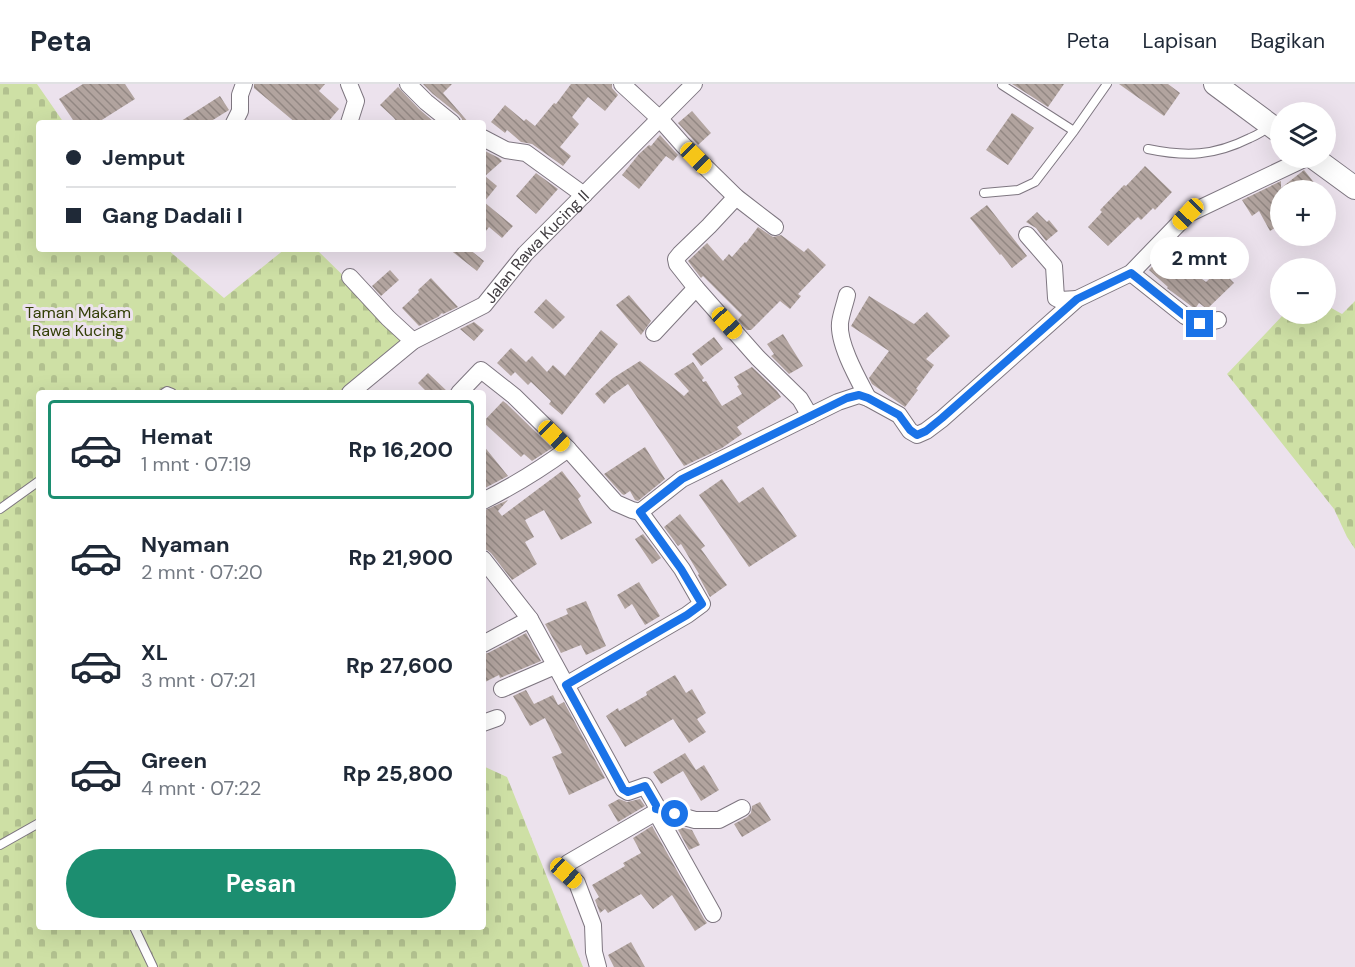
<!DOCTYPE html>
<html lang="id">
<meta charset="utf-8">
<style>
:root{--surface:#fff;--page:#f2f2f3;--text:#1f2937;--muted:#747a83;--line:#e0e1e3;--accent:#1c8e70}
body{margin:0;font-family:"DM Sans",sans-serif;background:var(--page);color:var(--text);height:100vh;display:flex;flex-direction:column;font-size:22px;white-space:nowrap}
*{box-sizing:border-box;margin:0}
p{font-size:20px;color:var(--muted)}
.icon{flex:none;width:33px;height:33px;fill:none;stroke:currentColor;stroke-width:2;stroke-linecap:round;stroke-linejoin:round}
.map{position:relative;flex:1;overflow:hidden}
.drawer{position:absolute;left:36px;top:306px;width:450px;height:540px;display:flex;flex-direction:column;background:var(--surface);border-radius:6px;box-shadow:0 6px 24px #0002}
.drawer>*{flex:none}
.banner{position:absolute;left:36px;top:36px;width:450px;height:132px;border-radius:6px;box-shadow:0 6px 24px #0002;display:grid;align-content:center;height:132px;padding:0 30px;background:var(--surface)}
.tools{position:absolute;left:1270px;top:18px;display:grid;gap:12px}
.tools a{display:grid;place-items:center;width:66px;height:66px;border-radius:50%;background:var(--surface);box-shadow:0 6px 24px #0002;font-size:30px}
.end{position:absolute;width:27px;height:27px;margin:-14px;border:8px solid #1a73e8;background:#fff;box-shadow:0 0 0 3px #fff}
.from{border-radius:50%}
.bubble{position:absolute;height:42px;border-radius:21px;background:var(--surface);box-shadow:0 6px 24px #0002;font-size:20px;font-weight:700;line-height:42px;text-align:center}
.car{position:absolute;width:18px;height:36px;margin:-18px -9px;border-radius:8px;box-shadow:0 0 4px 2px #0007;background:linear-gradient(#f5c518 24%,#345 0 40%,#f5c518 0 76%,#345 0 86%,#f5c518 0)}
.banner b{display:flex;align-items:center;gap:21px;height:57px;font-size:22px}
.banner b+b{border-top:2px solid var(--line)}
.banner i{width:15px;height:15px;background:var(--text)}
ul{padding:10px 0 0;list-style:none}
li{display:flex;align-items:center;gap:18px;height:99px;margin:0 12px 9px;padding:0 18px;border:3px solid transparent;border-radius:6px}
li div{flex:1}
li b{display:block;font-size:22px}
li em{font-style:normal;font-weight:700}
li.selected{border-color:var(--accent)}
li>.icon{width:54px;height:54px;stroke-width:1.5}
.cta{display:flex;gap:12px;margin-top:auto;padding:12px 30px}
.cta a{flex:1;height:69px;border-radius:36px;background:var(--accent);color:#fff;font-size:24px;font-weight:700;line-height:69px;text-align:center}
header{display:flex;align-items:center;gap:36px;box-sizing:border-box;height:84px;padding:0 30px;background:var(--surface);border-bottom:2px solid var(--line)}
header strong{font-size:28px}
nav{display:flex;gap:33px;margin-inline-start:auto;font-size:21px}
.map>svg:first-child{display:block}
</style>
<header>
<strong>Peta</strong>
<nav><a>Peta</a><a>Lapisan</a><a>Bagikan</a></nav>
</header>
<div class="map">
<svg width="1355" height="883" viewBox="0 0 1355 883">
<defs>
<pattern id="cemetery-stones" width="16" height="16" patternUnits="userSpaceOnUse" patternTransform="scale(1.5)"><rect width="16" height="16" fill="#cee0a5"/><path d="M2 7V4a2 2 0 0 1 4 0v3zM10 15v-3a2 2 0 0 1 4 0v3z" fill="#b2c18f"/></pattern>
<pattern id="building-back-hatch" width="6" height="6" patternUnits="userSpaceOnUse" patternTransform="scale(1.5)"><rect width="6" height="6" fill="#b2a49f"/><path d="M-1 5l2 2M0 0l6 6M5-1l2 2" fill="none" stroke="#928783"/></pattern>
</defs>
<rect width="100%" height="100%" fill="#ece2ed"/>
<!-- cemetery -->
<path fill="url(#cemetery-stones)" d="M0,0h37l27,39h-25v126h128l57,49 61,-49h31l89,87 -60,57h-306v534h444v-161l24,11 76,190h-583z
M1355,217v248l-8,-12 -13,-28 -107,-135 57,-60h42v-9l16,9z"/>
<!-- building -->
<path fill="url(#building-back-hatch)" d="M83,0h42l10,15 -38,24h-22l-16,-24z
M254,0h71l-6,7 20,18 -12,14h-31l-42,-35z
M423,0h29l-9,9 26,30h-7v-4l-3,-4 -26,-21z
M571,0h41v4l6,7 -13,16 -17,-14 -16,20 7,7 -19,23 11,9 -8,10 -31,-22 -11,-2 -14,-12 -2,3 -14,-11 14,-17 19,16 2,-2 9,7 19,-23 2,1z
M1012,0h52l-16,23z
M1119,0h49l12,9 -16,23z
M398,3l21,22 16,14h-37l-5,-6 -13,-12z
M220,12l9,14 -21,13h-30z
M692,27l19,22 -13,12 -20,-22z
M1012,29l22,15 -26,37 -22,-15z
M660,51l18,20 -5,6 -7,-5 -27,33 -17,-14 17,-21 10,-9 2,1z
M483,66l16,8 3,3 -17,15 12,10 -13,16 29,24 -11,12 -13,-11 -6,8z
M1145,82l27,26 -17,18 -2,-2 -12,12 -3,-3 -30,29 -20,-19 14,-15 -2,-2 24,-25 2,1z
M1304,86l16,20h-39v34l-11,7 -11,-20 -7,5 -10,-16 39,-19v7z
M536,89l22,16 -22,25 -20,-18z
M987,121l40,51 -15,12 -11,-14 -1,1 -30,-37z
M1037,128l10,10 2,-2 9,11 -12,10 -10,-13 -10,-6z
M758,143l15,10 8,-2 23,17 4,-4 18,17 -28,29 3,2 -11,13 -10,-8 -29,29h-4l-9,-10 4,-5 -39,-39 -2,2 -13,-17 19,-18 16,18 6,-7 3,3 13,-15 1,1z
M449,165h20l15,12 -7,10z
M1166,168l17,15 1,-1 22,16 16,-15 -2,-4 11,-9 12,14 -13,11 4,4 -27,26 -8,-6 -4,6 -28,-21 1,-1 -19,-17z
M390,186l9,10 -18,16 -9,-10z
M431,194l27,29 -15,7 -1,-1 -4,4 -19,9 -17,-18 17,-16 -1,-2z
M629,211l22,26 -10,14 -25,-30z
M869,212l45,28 13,-12 23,24 -24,23 8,6 -18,24 2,1 -13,17 -33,-23 -3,-6 20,-27 -38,-25z
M546,215l19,18 -12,12 -19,-17z
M474,238l10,8 -10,11 -14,-12z
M601,246l17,14 -56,71 -13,-11 2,-3 -20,-19 -3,3 -13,-13 -4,4 -14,-13 14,-15 15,14 6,-6 15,16 6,-7 12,11z
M783,250l20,32 -14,8 -18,-18 3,-2 -7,-10z
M714,253l9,12 -22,17 -9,-12z
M640,277l44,35 5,-5 -15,-17 19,-12 11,16 -2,2 1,2 3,-1 16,25 20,-12 -5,-8 2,-1 -5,-8 18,-10 25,24 4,6 -44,30 5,7 -20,14 -38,18 -56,-82 -17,12 -7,8 -9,-10 18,-16z
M428,289l21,20h-21l-10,-10z
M503,317l4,3 45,44 -20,13 -8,-7 -3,3 -38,-35z
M483,361l25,31 -25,13z
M645,363l20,32 -27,22 -3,-1 -5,-9 -6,4 -2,-1 -18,-20z
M562,387l19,25 -3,3 14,24 -31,17 -17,-30 -19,10 9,17 -9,5 12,22 -25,16 -21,-27 -4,-3 -4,-1v-38l25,-11 -10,11 4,5z
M722,395l17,24 24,-16 34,49 -48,31 -50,-72z
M680,430l25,32 -4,3 26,36 -17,12 -12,-22 1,-1 -18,-30 -3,2 -14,-19z
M643,450l18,24 -9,6 -17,-25z
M639,498l21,34 -15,9 -13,-21 -7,5 -8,-14z
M586,517l20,45 -20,9 -5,-10 -20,8 -16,-29 23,-10 -2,-5z
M526,549l15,28 -41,17 -1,-3 -16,8v-29l5,-1z
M675,591l11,18 6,-4 14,24 -9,6 9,13 -17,11 -16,-24 -48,28 -19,-31 12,-8 1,3 28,-16 -1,-3z
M526,606l8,14 19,-9 5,10 6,-3 41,76 -36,17 -17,-38 10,-4 -17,-35 -15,8 -17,-30z
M685,669l11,17 8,-5 15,25 -18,11 -18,-30 -22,13 -8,-12z
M619,715l8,3 13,-3 5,7 -27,16 -10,-17z
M760,718l11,18 -29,17 -8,-13 13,-7 4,-4 1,-7z
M652,742l52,93 3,4 -12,8 -23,-36 -19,14 -12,-15 -33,19 -3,-4 -5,4 -5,-13 4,-3 -7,-12 33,-19 -2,-3 18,-10 -8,-15z
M676,742l16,4 8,15 -11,5z
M631,858l14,25h-31l-6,-12z"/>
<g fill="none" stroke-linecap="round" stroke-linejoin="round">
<defs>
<path id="lane" d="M1002,1l72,46
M1148,65c38,8 66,7 102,-11 7,-3 14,-7 20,-12
M984,109l34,-3 17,-8 39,-51 33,-47
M164,309l3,-2 5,2
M0,425l39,-28
M0,761l39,-22
M134,843l19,40"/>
<g id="street">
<path d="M349,0l7,17 -7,22"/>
<path d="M408,0l18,18 26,21"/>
<path d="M622,0l38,35 23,26 53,52 39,30"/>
<path d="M234,39l6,-12v-16l4,-11"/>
<path d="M483,54l23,12 20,3 58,42"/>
<path d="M736,113l-27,29 -29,28 -4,5 1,5 19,24 62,70 42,41 10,17"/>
<path d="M1027,151l27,31 2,32 4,2 17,-1"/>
<path d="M1131,189l54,43 15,8 18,-4"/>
<path d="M350,193l38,41 25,23"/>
<path d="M847,211c-2,9 -6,19 -7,28 -2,21 18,56 28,75"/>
<path d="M654,249l42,-45"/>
<path id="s1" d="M350,309l63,-52 71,-36 41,-51 169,-170"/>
<path d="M459,309l22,-23 33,26 54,53 48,54 16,7 8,2 42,-33 156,-77 21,-7 9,3 31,17 11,16 7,4 9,-4 16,-12 135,-120 54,-26 57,-59 118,-56"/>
<path d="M483,417c30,-15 58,-32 85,-52"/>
<path d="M483,475l47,60 93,170 5,3 17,-6 11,19v7l-88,51 -2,10 11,10 16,42 1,27 4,15"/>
<path d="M483,560l47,-25"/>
<path d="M566,601l121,-70 15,-11 -20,-35 -42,-57"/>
<path d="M502,605l53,-23"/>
<path d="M483,639l14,-5"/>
<path d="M656,725l39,11h24l23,-12"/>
<path d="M656,728l57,102"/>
</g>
<path id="secondary" d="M1215,0l66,49
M1314,74l41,30"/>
</defs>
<!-- lane casing -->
<use href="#lane" stroke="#7e7680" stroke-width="10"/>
<!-- street casing -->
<use href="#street" stroke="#7e7680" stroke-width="18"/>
<!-- secondary casing -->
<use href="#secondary" stroke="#7e7680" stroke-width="24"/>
<!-- lane -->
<use href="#lane" stroke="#fff" stroke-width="8"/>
<!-- street -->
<use href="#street" stroke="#fff" stroke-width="16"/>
<!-- secondary -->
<use href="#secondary" stroke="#fff" stroke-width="22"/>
</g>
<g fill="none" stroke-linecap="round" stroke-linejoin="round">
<!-- route -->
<path stroke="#1a73e8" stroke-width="8" d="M675,730l-19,-5v-4l-11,-19 -17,6 -5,-3 -57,-104 121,-70 15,-11 -21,-35 -41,-57 42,-33 165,-81 12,-3 9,3 31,17 11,15 7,5 9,-4 16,-13 135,-119 54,-26 54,43 15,8"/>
</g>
<g text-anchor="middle" stroke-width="6" stroke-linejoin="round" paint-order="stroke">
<!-- street labels -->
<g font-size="16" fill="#3f3b3f" stroke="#ece2ed">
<text dy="6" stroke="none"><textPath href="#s1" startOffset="240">Jalan Rawa Kucing II</textPath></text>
</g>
<!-- park labels -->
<g font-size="16" fill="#323e06" stroke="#ece2ed">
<text x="78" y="234">Taman Makam<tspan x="78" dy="18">Rawa Kucing</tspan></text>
</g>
</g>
</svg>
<div class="tools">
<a><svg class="icon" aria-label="layers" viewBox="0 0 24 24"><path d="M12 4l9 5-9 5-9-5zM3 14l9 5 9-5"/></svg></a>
<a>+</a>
<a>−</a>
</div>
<i class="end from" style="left:675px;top:730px"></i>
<i class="end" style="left:1200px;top:240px"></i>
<div class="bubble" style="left:1150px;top:153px;width:99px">2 mnt</div>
<i class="car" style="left:696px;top:74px;rotate:135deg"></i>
<i class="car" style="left:1188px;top:130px;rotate:224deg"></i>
<i class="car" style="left:727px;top:239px;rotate:138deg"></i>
<i class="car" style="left:554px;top:352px;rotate:134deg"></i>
<i class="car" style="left:566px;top:789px;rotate:132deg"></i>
<div class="banner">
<b><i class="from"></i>Jemput</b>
<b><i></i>Gang Dadali I</b>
</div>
<section class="drawer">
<ul>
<li class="selected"><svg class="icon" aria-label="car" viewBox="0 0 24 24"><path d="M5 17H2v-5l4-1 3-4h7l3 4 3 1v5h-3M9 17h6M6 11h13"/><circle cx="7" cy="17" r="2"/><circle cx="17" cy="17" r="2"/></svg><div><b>Hemat</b><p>1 mnt · 07:19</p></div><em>Rp 16,200</em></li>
<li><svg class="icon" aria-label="car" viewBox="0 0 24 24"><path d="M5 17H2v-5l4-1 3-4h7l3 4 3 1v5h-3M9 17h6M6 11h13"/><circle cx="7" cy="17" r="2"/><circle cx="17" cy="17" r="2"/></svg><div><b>Nyaman</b><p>2 mnt · 07:20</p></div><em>Rp 21,900</em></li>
<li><svg class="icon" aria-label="car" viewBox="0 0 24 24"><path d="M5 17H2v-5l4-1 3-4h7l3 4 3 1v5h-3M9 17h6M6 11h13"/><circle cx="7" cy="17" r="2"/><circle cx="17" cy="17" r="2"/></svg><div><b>XL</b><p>3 mnt · 07:21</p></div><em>Rp 27,600</em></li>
<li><svg class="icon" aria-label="car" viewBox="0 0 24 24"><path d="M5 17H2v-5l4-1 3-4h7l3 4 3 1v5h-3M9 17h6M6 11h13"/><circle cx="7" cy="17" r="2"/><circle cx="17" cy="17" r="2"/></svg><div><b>Green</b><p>4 mnt · 07:22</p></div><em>Rp 25,800</em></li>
</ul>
<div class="cta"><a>Pesan</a></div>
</section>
</div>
